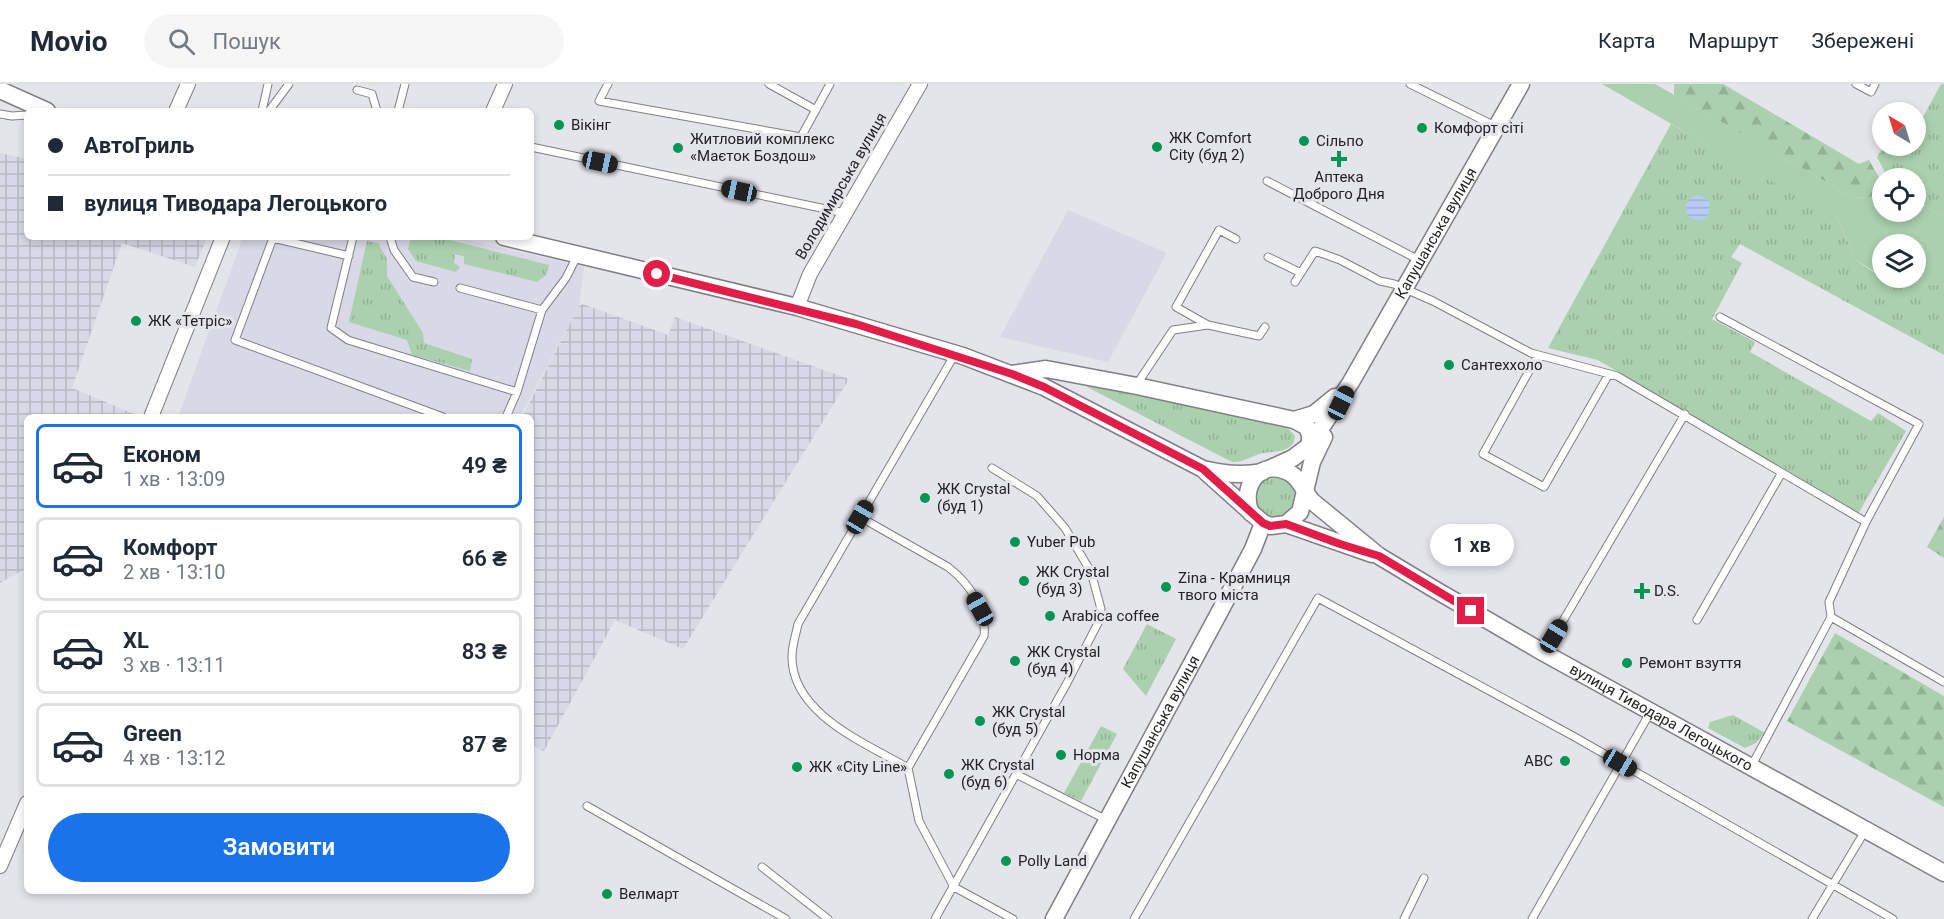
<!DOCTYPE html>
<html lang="uk">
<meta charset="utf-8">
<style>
:root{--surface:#fff;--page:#f6f6f7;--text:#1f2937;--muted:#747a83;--line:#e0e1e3;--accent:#1a73e8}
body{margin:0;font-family:Roboto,sans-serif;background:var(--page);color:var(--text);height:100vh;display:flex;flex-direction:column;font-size:22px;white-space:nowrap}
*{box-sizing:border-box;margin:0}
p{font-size:20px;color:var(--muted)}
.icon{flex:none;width:33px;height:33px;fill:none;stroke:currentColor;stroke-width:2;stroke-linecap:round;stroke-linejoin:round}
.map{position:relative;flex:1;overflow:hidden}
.side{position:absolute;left:24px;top:330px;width:510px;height:480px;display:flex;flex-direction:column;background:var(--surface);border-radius:9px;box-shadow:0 3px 9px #0003}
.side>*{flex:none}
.banner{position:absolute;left:24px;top:24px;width:510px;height:132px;border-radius:9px;box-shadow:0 3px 9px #0003;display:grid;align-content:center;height:132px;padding:0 24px;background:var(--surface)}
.needle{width:39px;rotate:322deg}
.buttons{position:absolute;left:1872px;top:18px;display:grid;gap:12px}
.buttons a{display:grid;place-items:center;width:54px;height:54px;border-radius:50%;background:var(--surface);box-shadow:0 3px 9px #0003;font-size:30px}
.end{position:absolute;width:27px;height:27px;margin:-14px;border:8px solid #e11d48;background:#fff;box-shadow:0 0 0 3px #fff}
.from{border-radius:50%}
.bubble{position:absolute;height:42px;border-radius:21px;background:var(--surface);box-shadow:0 3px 9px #0003;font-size:20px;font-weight:600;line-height:42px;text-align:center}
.car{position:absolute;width:18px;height:36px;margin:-18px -9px;border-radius:8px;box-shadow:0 0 4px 2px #0007;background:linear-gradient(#222 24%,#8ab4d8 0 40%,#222 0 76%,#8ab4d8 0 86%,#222 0)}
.banner b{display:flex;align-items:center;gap:21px;height:57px;font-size:22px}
.banner b+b{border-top:2px solid var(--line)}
.banner i{width:15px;height:15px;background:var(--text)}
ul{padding:10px 0 0;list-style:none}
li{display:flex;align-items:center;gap:18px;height:84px;margin:0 12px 9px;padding:0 12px;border:3px solid var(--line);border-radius:9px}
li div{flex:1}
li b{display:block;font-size:22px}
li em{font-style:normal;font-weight:600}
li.active{border-color:var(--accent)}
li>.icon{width:54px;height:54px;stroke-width:1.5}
.cta{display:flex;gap:12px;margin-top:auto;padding:12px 24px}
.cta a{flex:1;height:69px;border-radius:36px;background:var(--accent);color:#fff;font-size:24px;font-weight:600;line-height:69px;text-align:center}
header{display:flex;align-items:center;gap:36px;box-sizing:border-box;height:84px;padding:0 30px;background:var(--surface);border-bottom:2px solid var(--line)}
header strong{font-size:28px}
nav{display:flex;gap:33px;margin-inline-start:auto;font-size:21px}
.search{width:420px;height:54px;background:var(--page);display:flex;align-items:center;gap:15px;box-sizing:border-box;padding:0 21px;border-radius:33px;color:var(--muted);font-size:22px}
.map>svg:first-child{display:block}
</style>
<header>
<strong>Movio</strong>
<div class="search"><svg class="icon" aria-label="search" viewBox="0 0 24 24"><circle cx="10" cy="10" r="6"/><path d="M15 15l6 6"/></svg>Пошук</div>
<nav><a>Карта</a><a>Маршрут</a><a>Збережені</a></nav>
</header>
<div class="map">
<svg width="1944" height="835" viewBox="0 0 1944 835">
<defs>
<pattern id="industrial-grid" width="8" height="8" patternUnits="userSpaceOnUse" patternTransform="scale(1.5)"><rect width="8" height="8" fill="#d8d8e6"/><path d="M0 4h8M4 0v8" fill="none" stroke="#b9b9c5"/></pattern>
<pattern id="grass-tufts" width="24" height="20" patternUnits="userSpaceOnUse" patternTransform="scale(1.5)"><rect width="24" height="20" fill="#aad0ad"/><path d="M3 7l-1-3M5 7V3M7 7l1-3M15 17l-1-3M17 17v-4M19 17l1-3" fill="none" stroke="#92b295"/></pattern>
<pattern id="forest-firs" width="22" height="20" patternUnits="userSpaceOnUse" patternTransform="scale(1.5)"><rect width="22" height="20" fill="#aad0ad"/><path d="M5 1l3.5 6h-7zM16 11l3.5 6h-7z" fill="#92b295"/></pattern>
<pattern id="water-rules" width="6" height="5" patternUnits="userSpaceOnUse" patternTransform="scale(1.5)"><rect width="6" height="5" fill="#b7ccf5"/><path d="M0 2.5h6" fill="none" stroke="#9dafd2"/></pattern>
</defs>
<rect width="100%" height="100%" fill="#e4e4eb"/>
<!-- built -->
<path fill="#d8d8e6" d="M1068,126l99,43 -59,109 -108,-25z
M243,153h213l128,30 -5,39 -59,111h-342z"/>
<!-- industrial -->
<path fill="url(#industrial-grid)" d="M0,69l27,6v78h180l-12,30 -73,-24 -50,145 67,28 -112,1v151l-27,15z
M583,220l85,31 7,-18 174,62 -166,270 -68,-29 -71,131 -13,-6v-328h-9l57,-111z"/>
<!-- grass -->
<path fill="url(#grass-tufts)" d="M1941,0h3v136l-2,-5 -26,-14v-23h-28l-11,-21 7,-11h32v-16z
M1671,40l166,93 19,43 26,18 12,5 50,2v70l-204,-111 -9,13 11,6 -30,56 43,23 -5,10 121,69 7,-8 28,18 -48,83 -260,-154 -50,-12z
M411,153h27l111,28 -3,10 -9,7 -73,-18v-8l-9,-2 -1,9 6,4 -4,5 -40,-11 -8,-12z
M367,157l11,2 9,16v17l36,57 1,10 48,16 -2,12 -58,-16 -5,-15 -58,-18z
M1089,300l190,41 10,4 6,7c-1,6 -2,9 -7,12 -9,5 -19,3 -29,6 -9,3 -17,9 -27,8l-145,-75z
M1270,391l15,1 13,18 -2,15 -19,11 -20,-9c-3,-21 -6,-24 13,-36z
M1147,540l29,15 -30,57 -23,-27z
M1733,631l32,18 -9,10 -11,5 -37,-20 2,-6z
M1101,642l16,8 -36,67 -17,-8z"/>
<!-- forest -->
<path fill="url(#forest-firs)" d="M1674,0h49l136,80 10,-4 13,23v13l-28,2 -180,-103z
M1944,433v41l-17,-11z
M1835,549l109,63v111l-157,-86z"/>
<!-- green -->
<path fill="#aad0ad" d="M1602,0h53l199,114 28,-2v16h34v-11l26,14 2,5v65l-50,-2 -9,-5h31v-34h-34v32l-26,-16 -19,-43 -25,-12z"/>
<!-- water -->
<path fill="url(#water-rules)" d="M1686 124a12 12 0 1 1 24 0a12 12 0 1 1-24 0Z"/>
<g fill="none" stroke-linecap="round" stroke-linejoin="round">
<defs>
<path id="service" d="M608,0l-9,17 202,36 29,-53
M769,0l47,26
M1410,0l87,43
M1856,0l15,8 4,-8
M357,6l15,4 5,17
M262,27l6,-27
M269,27l20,-27
M398,27l7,-27
M0,30l12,2 15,-1
M531,63l314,66
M1267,97l152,79
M353,153l-22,91 17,12 169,52
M390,153l4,13 19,27 21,5
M349,172l-76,-18 -38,102 208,77
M1268,173l33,16
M1295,198l20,-31 25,9 40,21 14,3 39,17 98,52 86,23 249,146
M460,204l82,22
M1720,233l199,107 -53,98 -37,80 2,15 -80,150
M1208,241l-32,-18 43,-77 17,9
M1538,271l-55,99 61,33 65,-113
M1137,300l36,-54 35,-5 51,11 6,-9
M506,333l11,-25 25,-82 24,-32 11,-22
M860,433l88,50c21,16 39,42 36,69l-76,132c-42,-25 -117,-54 -116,-112 0,-10 4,-22 6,-32l157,-270
M1831,533l113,65
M1697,536l84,-146
M1544,569l141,-239
M908,684l11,53 35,66 59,32
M1016,690l91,46
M587,722l199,113
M762,783l66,52
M935,835l132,-236 31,-60 3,-14 -10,-37 -26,-44 -28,-32 -45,-28
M1134,835l184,-321 255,138 320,183
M1404,835l20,-41
M1532,835l119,-208
M1812,835l53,-88"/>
<path id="minor" d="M176,27l12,-27
M493,27l12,-27
M797,223l13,-33 110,-190
M151,333l72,-180
M0,782l27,-63"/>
<g id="tertiary">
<path d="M0,6l47,21"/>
<path d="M504,153l293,70 166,49 81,31 159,82c20,5 38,7 59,3"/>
<path d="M1012,290l34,-5 91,17 157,34 13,7 3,8v10"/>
<path d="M1294,336l20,-6 21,-17"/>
<path id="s1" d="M1271,384l22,-10 17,-13 41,-63 170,-298"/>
<path d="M1206,388l57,51 8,3 15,-2 14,-12 12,-50 12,-25"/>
<path id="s2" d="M1251,429c-12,-27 10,-56 39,-40 11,6 14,20 23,29l66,54 55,33 110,64 400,220"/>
<path d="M1286,440l86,30"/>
<path id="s3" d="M1054,835l165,-306 34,-64 10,-26"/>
</g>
</defs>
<!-- service casing -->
<use href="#service" stroke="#7f7f85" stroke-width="9"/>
<!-- minor casing -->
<use href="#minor" stroke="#7f7f85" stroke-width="16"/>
<!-- tertiary casing -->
<use href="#tertiary" stroke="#7f7f85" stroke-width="19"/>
<!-- service -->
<use href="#service" stroke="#fff" stroke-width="7"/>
<!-- minor -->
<use href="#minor" stroke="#fff" stroke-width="14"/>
<!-- tertiary -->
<use href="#tertiary" stroke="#fff" stroke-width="16"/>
</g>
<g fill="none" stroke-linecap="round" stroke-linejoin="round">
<!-- route -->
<path stroke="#e11d48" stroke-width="8" d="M657,190l199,50 156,50 32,13 159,82 60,54 7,3 16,-2 54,20 39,12 92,55"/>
</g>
<!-- markers -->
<g fill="#059556" stroke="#e4e4eb" stroke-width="2">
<circle cx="559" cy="41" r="6"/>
<circle cx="1422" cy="44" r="6"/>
<circle cx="1304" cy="57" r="6"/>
<circle cx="1157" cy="63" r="6"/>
<circle cx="678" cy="64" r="6"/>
<path d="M1336 66h6v6h6v6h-6v6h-6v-6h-6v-6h6z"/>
<circle cx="136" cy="237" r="6"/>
<circle cx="1449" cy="281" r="6"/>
<circle cx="925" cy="414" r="6"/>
<circle cx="1015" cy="458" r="6"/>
<circle cx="1024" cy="497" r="6"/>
<circle cx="1166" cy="503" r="6"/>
<path d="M1639 498h6v6h6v6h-6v6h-6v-6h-6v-6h6z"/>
<circle cx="1050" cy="532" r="6"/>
<circle cx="1015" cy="577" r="6"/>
<circle cx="1627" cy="579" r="6"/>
<circle cx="980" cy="637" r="6"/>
<circle cx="1061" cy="671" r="6"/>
<circle cx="1565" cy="677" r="6"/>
<circle cx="797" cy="683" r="6"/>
<circle cx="949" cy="690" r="6"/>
<circle cx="1006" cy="777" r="6"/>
<circle cx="607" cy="810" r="6"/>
</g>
<g text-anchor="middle" stroke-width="6" stroke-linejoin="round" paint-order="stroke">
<!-- poi labels -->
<g font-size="15" fill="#232225" stroke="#e4e4eb" text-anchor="start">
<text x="571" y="46">Вікінг</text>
<text x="1434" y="49">Комфорт сіті</text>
<text x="1169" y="59">ЖК Comfort<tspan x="1169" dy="17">City (буд 2)</tspan></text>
<text x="690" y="60">Житловий комплекс<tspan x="690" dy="17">«Маєток Боздош»</tspan></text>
<text x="1316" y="62">Сільпо</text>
<text x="1339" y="98" text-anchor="middle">Аптека<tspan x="1339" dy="17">Доброго Дня</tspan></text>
<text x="148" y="242">ЖК «Тетріс»</text>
<text x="1461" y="286">Сантеххоло</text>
<text x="937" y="410">ЖК Crystal<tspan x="937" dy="17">(буд 1)</tspan></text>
<text x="1027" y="463">Yuber Pub</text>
<text x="1036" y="493">ЖК Crystal<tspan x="1036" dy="17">(буд 3)</tspan></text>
<text x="1178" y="499">Zina - Крамниця<tspan x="1178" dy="17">твого міста</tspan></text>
<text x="1654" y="512">D.S.</text>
<text x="1062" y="537">Arabica coffee</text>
<text x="1027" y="573">ЖК Crystal<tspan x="1027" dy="17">(буд 4)</tspan></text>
<text x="1639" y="584">Ремонт взуття</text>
<text x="992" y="633">ЖК Crystal<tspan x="992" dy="17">(буд 5)</tspan></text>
<text x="1073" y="676">Норма</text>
<text x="1553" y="682" text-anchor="end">ABC</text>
<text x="961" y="686">ЖК Crystal<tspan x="961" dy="17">(буд 6)</tspan></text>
<text x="809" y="688">ЖК «City Line»</text>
<text x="1018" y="782">Polly Land</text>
<text x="619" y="815">Велмарт</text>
</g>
<!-- street labels -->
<g font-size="15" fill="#232225" stroke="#e4e4eb">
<text transform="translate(841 102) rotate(-60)" y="5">Володимирська вулиця</text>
<text dy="5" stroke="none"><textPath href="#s1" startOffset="292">Капушанська вулиця</textPath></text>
<text dy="5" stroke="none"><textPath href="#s2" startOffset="524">вулиця Тиводара Легоцького</textPath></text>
<text dy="5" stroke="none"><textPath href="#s3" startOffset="224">Капушанська вулиця</textPath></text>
</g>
</g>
</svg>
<div class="buttons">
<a><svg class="needle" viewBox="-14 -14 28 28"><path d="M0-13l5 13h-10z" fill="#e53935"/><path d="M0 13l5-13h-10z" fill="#747a83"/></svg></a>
<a><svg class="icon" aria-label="locate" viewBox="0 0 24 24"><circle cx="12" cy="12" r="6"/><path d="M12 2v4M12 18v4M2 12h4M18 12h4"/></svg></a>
<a><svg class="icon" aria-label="layers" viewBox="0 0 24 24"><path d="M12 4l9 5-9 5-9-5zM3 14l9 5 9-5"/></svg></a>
</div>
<i class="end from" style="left:657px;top:190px"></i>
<i class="end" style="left:1471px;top:527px"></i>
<div class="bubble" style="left:1430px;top:440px;width:84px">1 хв</div>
<i class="car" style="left:600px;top:78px;rotate:102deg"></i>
<i class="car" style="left:739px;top:107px;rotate:282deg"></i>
<i class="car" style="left:1341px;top:319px;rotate:26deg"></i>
<i class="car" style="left:860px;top:433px;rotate:30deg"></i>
<i class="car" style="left:980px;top:525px;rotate:331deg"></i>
<i class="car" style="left:1554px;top:552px;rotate:31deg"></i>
<i class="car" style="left:1620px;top:679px;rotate:120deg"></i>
<div class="banner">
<b><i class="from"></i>АвтоГриль</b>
<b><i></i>вулиця Тиводара Легоцького</b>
</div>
<section class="side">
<ul>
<li class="active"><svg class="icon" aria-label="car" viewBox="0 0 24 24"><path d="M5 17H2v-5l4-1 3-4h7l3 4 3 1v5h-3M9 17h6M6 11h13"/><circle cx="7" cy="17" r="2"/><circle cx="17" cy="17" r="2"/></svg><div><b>Економ</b><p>1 хв · 13:09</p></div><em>49 ₴</em></li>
<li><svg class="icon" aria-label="car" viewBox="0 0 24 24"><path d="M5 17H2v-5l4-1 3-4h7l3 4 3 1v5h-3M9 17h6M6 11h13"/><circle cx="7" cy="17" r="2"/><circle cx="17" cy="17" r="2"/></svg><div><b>Комфорт</b><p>2 хв · 13:10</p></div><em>66 ₴</em></li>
<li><svg class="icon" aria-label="car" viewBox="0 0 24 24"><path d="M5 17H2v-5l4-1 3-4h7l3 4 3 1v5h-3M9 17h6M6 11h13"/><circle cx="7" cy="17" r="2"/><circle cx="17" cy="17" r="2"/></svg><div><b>XL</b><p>3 хв · 13:11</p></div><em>83 ₴</em></li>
<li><svg class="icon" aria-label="car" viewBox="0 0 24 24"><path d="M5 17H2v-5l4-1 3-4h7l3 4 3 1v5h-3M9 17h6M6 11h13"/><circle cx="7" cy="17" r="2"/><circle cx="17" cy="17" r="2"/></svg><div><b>Green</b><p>4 хв · 13:12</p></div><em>87 ₴</em></li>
</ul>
<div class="cta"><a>Замовити</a></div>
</section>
</div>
